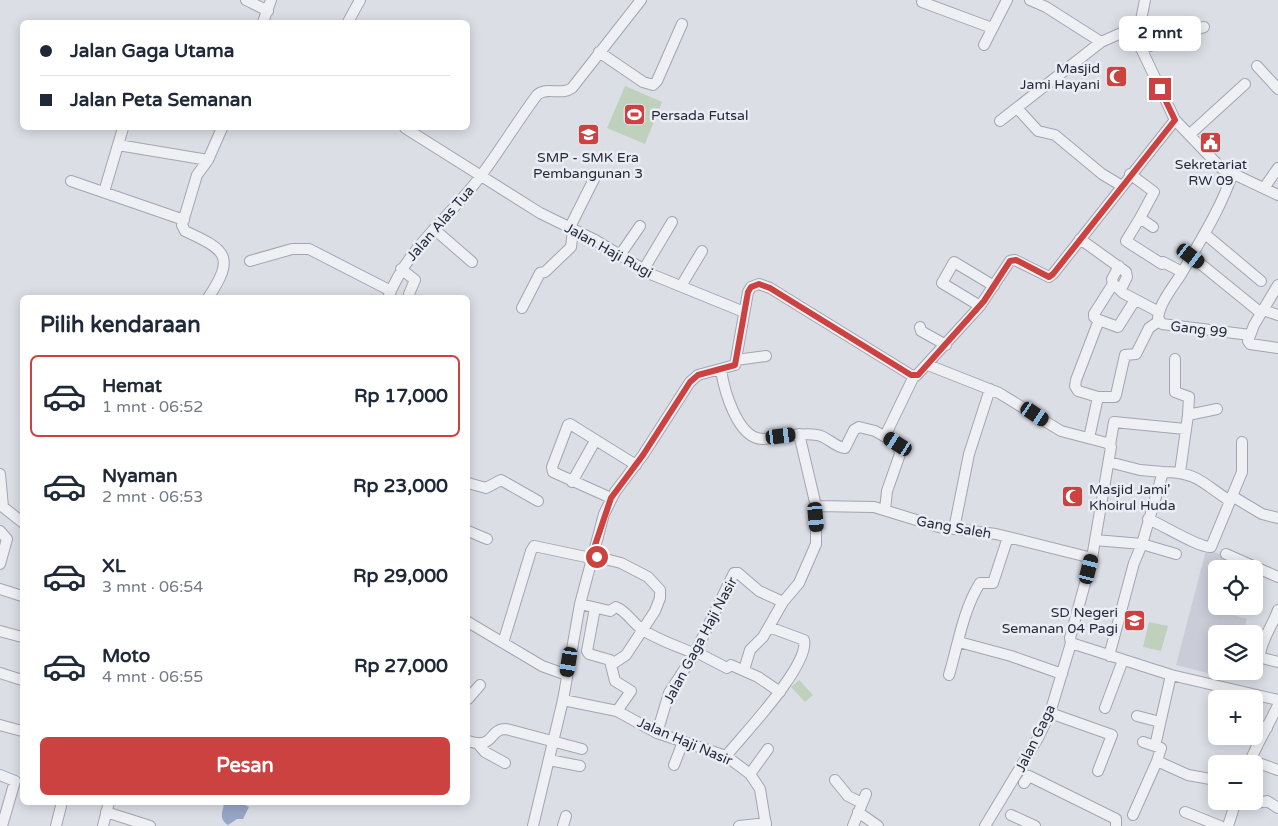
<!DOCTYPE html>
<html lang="id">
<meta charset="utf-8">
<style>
:root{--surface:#fff;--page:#f6f6f7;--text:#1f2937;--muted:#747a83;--line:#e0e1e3;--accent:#cb4241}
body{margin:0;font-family:"Varela Round",sans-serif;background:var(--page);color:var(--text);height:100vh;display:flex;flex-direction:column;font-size:19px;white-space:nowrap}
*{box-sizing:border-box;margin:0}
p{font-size:16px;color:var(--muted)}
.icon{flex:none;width:28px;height:28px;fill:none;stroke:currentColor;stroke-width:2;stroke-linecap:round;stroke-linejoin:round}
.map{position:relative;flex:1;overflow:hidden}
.details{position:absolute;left:20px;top:295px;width:450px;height:510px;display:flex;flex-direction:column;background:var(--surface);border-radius:8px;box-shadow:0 2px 12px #0003}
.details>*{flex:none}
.hud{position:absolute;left:20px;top:20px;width:450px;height:110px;border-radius:8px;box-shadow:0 2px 12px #0003;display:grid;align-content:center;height:110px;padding:0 20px;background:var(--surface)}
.controls{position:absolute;left:1208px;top:560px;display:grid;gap:10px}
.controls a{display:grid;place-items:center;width:55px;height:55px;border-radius:8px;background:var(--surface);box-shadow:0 2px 12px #0003;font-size:25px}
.end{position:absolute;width:22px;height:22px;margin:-11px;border:6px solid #cb4241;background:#fff;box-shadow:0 0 0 2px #fff}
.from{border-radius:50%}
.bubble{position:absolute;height:35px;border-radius:8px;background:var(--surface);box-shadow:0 2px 12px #0003;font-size:16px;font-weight:700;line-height:35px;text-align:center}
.car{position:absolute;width:15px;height:30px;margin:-15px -8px;border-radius:6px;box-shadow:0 0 4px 1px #0007;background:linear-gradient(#222 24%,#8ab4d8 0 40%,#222 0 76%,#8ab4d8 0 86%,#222 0)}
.hud b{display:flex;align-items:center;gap:18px;height:48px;font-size:19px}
.hud b+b{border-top:1px solid var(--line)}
.hud i{width:12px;height:12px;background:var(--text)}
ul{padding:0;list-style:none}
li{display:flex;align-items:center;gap:15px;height:82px;margin:0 10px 8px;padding:0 10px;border:2px solid transparent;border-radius:8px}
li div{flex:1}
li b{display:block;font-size:19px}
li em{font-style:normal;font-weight:700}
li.selected{border-color:var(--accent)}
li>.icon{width:45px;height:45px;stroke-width:1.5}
h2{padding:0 20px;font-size:22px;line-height:60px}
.cta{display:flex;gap:10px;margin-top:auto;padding:10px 20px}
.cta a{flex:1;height:58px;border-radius:8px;background:var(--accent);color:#fff;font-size:20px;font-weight:700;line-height:58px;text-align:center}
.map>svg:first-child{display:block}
</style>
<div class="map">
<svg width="1278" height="826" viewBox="0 0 1278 826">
<rect width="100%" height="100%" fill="#dcdee6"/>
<!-- built -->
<path fill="#cacdd8" d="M1206,550l25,7 -4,12h-11v41l31,9 -4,15h-27v37h17l-2,8 -55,-14z"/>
<!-- garden -->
<path fill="#bfd0bd" d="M625,86l37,16 -17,42 -38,-16z
M1149,622l19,4 -7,25 -18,-4z
M799,680l14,15 -8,7 -14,-15z"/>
<!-- water -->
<path fill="#97a6c6" d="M224,803h17l8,4 -6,12h-6l-9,6c-10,-7 -5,-12 -4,-22z"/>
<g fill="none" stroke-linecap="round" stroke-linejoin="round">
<defs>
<path id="minor" d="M246,0l22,11
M1030,0l16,7 55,35
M1145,0l-6,30 1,16 35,74 46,48 57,27
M922,2l70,26
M263,22l8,-22
M348,22l12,-22
M984,45l23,-45
M1141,49l63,-22
M599,52l44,30 10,3 4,-4 25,-57
M1257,66l21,23
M1017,108l21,23 17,4 47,39 20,12
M1000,121l101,-79 27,-12h11
M405,128l135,85 55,27 58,35 91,37
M1189,135l56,-51
M118,145l90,15
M1130,174l24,18 -14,26 13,9
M1232,175c-12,35 -31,64 -49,96 -8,14 -23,30 -25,47l4,6 88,11
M71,181l113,39
M1264,188l14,-20
M104,192l19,-64
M1140,218l-14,23 36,23 1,-2 19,10
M570,227l25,-50
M434,229l38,33
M1205,234l56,47
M1080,239l46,33 1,5 -6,12
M620,255l20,-29
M1191,256l70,57
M250,261l42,-12h17l82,42
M401,269l14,11 -6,14 1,4
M644,269l28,-47
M681,286l21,-35
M1116,286l7,7 36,19
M208,298c28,-42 18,-48 -23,-67l-3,-6 15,-50 11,-15 14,-32
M388,298c19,-50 61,-80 92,-121 20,-27 37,-55 57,-82 10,-9 24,1 35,-7l69,-88
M980,306l-38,-23 12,-21 40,24
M522,308l18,-35 5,-1 26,-25 2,-17
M1263,310l15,-25
M1278,315l-15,-5 -9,15 -6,16 2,3 28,4
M1099,320l-5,-3v-3l19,-30 -1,-5 7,-13
M920,327l1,4 25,14
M1175,359v33l14,5 -1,18
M736,360l30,-4
M928,365l71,28 62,38 46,12 4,4 -19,111 -22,80 1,5 -21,70 -12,25 -53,88
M721,370c3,19 16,69 42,69 18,-1 36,-7 54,-4 10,1 17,12 28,13l9,-18 5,-3 16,4 23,13 2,10 -13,37 -2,19
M1098,397h17l1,-2 9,-40 11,-1 13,-26 10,-7
M799,434l17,72 58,1 65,20 57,7 96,24
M885,436l29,-60
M1089,438l9,-41 -20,-6 -3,-5 1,-6 23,-60 19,7 17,-27
M1110,445l4,-23 71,7
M1163,472c35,0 40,12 67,29
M1180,472l8,-57 29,-6
M0,474l3,33 19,15
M572,482l23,-41
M468,483l18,5 15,-8 37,21
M1232,496l30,18 16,4
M611,498l-58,-26 -1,-5 16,-42 2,-1 66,41
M1148,519c15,6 51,29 63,28l31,-75v-30
M954,529l15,-75 21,-65
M0,531l7,8 -7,25
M468,531l19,8
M1095,540l47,4 21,-72 -23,-2 -31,-8
M1226,554l52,23
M0,589l22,7
M580,604l30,7 6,-4c12,5 16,16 27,23 15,10 34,16 50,23h5l29,15 4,-3 27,12 22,15
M595,608l-8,43 2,3 21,6 1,5
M1278,610c-5,15 -16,28 -18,45l2,3 16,4
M468,622l74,44 25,9
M0,631l22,6
M959,642l52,14 51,18
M503,643l28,-92 3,-5 52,11h11l24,6 27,14 12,13v8l-5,13 -29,44 -15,10 4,16 16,10 -14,20
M1071,643l100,32 107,25
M1109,656l25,-93 8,-19 34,10
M744,670l6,-20 13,-13 20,-35 16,-19 17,-39v-38
M0,673l22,7
M949,675c9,-30 14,-65 31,-92h13l15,-46
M468,699l12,-14
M563,700l54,11 40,22 69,23 24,18 10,15 6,37
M1105,708l18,-48
M1050,713l62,22 -14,36
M1137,716l23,6
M1254,724l13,4
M0,725l22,6
M657,733l12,-40 26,-40 39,-80h4l21,18 24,11
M468,741c27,9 20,-12 38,-12l76,20
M1143,742l18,6 -4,13 31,14 28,5
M479,745l6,7 20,11
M1155,746l16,-71
M726,756c17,-21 84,-91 78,-116l-35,-13
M549,760l31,6
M1250,760l28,10
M1249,764c8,-21 20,-39 29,-59
M674,765l9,-23
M750,774l18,-25
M0,775l15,6 -13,45
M835,780l13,16 14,7
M1024,783l5,-7 87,43v7
M1249,801l5,3 13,-3 11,7
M106,812l44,14
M858,812l20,14
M1185,812l35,14
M1011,815l24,11
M1133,815l24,-54
M56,826l6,-24
M103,826l6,-24
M533,826l30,-126 17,-96 24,-90 11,-22 28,-37 47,-73 8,-7 37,-10 13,-73 3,-5 8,-3 11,4 141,87 5,1 64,-70 30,-45 5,-1 34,17 4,-3 122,-154
M563,826l3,-10
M739,826l27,-3
M853,826l13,-32
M1228,826l8,-25"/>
</defs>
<!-- minor casing -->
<use href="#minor" stroke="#a2a5b0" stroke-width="12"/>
<!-- minor -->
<use href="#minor" stroke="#eff0f4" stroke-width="10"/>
</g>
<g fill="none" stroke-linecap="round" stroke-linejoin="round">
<!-- route -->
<path stroke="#cb4241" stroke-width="6" d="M597,557h-6l20,-59 32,-43 47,-73 8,-7 37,-10 13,-73 3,-5 8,-3 11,4 141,87h7l66,-74 26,-40 6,-1 33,17 4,-3 122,-154 -15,-31"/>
</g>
<!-- icons -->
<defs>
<symbol id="mosque-square" viewBox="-11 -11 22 22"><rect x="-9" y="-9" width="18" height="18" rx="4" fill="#cb4241" stroke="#ebedf4"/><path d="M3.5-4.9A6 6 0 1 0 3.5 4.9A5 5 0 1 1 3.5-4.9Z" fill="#fff"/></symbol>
<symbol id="stadium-square" viewBox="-11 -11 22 22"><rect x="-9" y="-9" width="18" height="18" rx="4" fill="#cb4241" stroke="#ebedf4"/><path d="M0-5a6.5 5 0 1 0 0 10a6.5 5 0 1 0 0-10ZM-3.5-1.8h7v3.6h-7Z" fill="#fff"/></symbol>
<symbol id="school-square" viewBox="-11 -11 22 22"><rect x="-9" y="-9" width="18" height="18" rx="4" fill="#cb4241" stroke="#ebedf4"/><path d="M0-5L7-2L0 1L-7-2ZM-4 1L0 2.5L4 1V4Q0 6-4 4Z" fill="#fff"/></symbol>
<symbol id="civic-square" viewBox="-11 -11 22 22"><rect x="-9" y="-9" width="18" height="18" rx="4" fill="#cb4241" stroke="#ebedf4"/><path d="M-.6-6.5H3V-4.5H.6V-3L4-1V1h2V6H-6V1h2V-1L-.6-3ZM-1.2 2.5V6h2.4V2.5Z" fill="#fff"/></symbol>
</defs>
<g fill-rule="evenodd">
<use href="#mosque-square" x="1104" y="64" width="25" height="25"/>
<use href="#stadium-square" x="622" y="102" width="25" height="25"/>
<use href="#school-square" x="576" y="122" width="25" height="25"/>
<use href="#civic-square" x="1198" y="130" width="25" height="25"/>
<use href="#mosque-square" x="1060" y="484" width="25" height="25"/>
<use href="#school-square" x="1122" y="608" width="25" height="25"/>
</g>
<g text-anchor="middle" stroke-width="5" stroke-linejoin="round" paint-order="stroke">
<!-- poi labels -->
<g font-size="14" fill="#262b3c" stroke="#ebedf4" text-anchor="end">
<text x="1100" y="73">Masjid<tspan x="1100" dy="16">Jami Hayani</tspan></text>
<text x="651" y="120" text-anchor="start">Persada Futsal</text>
<text x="588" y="162" text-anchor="middle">SMP - SMK Era<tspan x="588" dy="16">Pembangunan 3</tspan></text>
<text x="1211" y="169" text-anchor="middle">Sekretariat<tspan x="1211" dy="16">RW 09</tspan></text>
<text x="1089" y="494" text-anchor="start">Masjid Jami'<tspan x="1089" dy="16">Khoirul Huda</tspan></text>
<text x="1118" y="617">SD Negeri<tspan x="1118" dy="16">Semanan 04 Pagi</tspan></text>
</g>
<!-- street labels -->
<g font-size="14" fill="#262b3c" stroke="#ebedf4">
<text transform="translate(440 223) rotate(-49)" y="5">Jalan Alas Tua</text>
<text transform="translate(609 250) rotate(29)" y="5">Jalan Haji Rugi</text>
<text transform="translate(1199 329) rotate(7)" y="5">Gang 99</text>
<text transform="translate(954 527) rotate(10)" y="5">Gang Saleh</text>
<text transform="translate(700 640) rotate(-62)" y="5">Jalan Gaga Haji Nasir</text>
<text transform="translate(1035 738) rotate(-64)" y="5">Jalan Gaga</text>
<text transform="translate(685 741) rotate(23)" y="5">Jalan Haji Nasir</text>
</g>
</g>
</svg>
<div class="controls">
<a><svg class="icon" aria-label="locate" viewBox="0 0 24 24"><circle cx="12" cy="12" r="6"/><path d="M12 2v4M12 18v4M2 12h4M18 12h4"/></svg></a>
<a><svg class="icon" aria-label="layers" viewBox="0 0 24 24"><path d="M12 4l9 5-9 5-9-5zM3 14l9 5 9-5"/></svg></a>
<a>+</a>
<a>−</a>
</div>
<i class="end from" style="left:597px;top:557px"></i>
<i class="end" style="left:1160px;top:89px"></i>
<div class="bubble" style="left:1119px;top:16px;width:82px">2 mnt</div>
<i class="car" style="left:1191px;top:256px;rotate:127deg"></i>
<i class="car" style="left:1035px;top:414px;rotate:124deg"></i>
<i class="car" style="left:781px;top:436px;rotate:83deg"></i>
<i class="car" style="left:898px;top:444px;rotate:303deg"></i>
<i class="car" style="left:816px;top:517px;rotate:175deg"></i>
<i class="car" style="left:1089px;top:569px;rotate:14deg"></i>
<i class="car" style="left:569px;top:662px;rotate:189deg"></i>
<div class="hud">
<b><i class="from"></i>Jalan Gaga Utama</b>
<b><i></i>Jalan Peta Semanan</b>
</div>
<section class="details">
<h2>Pilih kendaraan</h2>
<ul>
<li class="selected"><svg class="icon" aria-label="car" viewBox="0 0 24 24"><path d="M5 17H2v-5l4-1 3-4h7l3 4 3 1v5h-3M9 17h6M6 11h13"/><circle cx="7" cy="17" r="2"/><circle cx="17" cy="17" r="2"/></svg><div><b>Hemat</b><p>1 mnt · 06:52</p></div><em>Rp 17,000</em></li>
<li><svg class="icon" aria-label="car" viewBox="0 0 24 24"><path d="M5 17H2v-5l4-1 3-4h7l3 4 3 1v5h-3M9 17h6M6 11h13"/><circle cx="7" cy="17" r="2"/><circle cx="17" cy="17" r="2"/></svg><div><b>Nyaman</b><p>2 mnt · 06:53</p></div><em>Rp 23,000</em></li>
<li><svg class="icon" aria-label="car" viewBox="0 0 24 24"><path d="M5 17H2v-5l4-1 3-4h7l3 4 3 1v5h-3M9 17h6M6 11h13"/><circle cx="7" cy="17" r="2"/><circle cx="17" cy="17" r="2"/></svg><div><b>XL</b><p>3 mnt · 06:54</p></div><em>Rp 29,000</em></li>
<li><svg class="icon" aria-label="car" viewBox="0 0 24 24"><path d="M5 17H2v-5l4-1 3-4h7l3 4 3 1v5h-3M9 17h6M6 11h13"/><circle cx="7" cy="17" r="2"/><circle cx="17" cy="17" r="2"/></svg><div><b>Moto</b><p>4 mnt · 06:55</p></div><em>Rp 27,000</em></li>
</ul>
<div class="cta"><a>Pesan</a></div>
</section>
</div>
